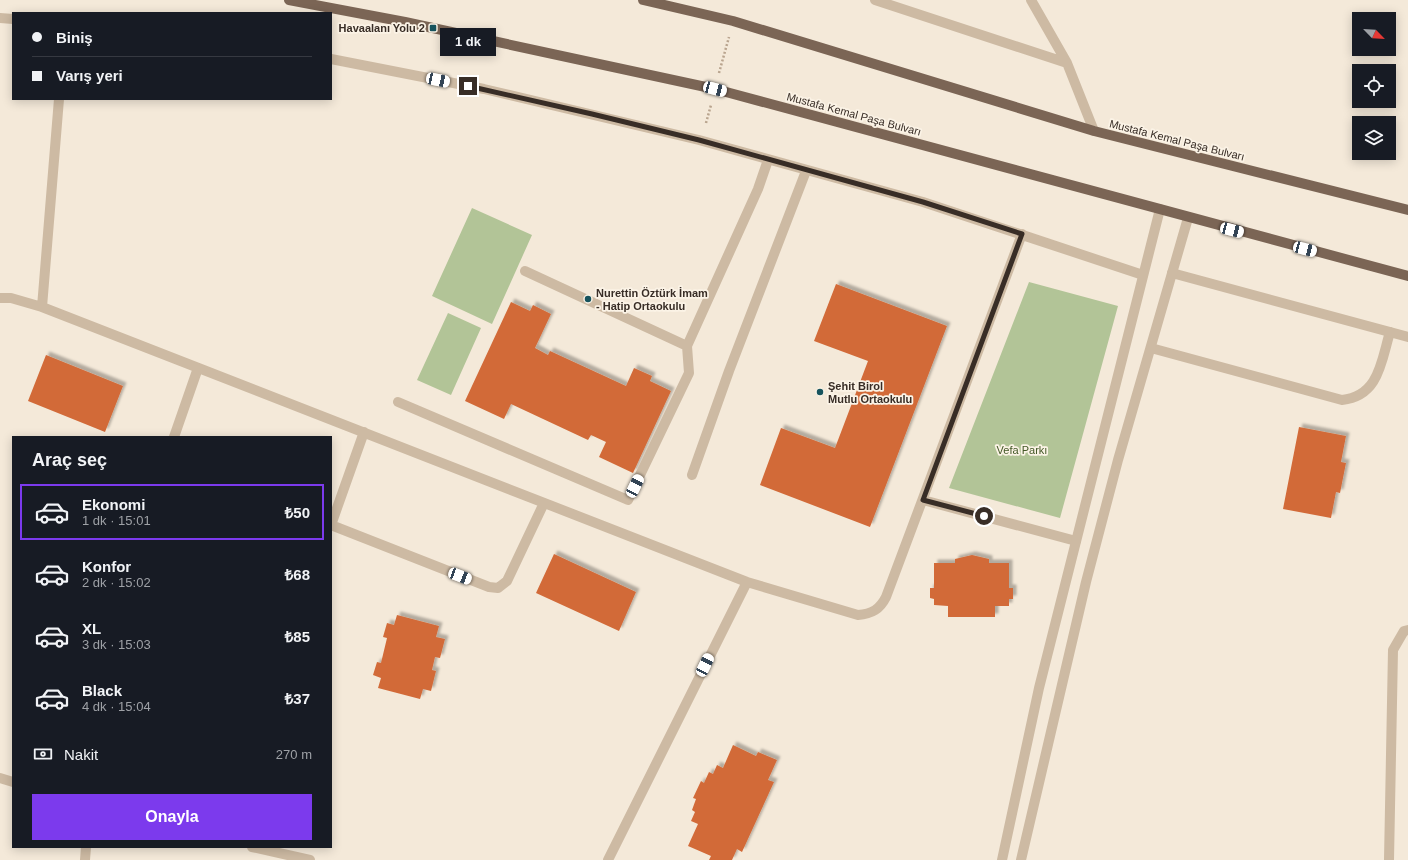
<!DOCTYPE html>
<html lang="tr">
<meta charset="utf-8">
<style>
:root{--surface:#171b24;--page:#20242c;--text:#f1f3f6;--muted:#9ea1a6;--line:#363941;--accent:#7c3aed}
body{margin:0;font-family:Arial,sans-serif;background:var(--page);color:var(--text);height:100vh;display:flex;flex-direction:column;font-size:15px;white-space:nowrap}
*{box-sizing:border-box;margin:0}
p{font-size:13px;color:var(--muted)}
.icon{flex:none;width:22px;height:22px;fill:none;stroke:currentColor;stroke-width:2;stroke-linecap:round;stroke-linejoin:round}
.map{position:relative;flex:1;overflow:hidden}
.details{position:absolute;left:12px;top:436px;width:320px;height:412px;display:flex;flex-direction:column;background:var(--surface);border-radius:0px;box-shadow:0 2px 10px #0003}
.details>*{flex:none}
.hud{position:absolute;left:12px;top:12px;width:320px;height:88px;border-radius:0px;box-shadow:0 2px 10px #0003;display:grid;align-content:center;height:88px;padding:0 20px;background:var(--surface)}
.needle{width:26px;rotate:115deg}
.controls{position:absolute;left:1352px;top:12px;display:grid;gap:8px}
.controls a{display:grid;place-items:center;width:44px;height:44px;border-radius:0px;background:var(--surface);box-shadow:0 2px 10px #0003;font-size:20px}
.end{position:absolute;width:18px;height:18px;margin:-9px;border:5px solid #382d26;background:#fff;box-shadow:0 0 0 2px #fff}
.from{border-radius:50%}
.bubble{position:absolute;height:28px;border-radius:0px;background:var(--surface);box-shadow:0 2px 10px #0003;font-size:13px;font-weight:600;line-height:28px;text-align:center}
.car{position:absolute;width:12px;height:24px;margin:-12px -6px;border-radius:5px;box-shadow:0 0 3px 1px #0007;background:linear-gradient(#fff 24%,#345 0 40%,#fff 0 76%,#345 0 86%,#fff 0)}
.hud b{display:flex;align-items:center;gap:14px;height:38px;font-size:15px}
.hud b+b{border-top:1px solid var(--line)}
.hud i{width:10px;height:10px;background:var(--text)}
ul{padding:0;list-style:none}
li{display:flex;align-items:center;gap:12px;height:56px;margin:0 8px 6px;padding:0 12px;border:2px solid transparent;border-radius:0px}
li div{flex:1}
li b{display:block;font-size:15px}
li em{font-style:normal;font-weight:600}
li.selected{border-color:var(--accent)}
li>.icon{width:36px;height:36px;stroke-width:1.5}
h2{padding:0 20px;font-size:18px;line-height:48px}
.pay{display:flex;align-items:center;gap:10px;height:44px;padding:0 20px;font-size:15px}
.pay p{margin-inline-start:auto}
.primary-button{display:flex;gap:8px;margin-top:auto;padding:8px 20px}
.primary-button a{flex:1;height:46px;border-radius:0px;background:var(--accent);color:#fff;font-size:16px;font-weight:600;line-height:46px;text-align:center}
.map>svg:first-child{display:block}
</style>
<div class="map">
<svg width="1408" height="860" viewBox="0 0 1408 860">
<defs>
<filter id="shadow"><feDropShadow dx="3.5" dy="-3.5" stdDeviation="1" flood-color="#0004"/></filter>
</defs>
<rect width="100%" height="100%" fill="#f4e9d9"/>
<!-- green -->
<path fill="#b2c497" d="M472,208l60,27 -40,89 -60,-28z
M1029,282l89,24 -58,212 -111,-30z
M448,313l33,15 -30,67 -34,-15z"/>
<!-- building -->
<path fill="#d26a38" filter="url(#shadow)" d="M836,284l111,42 -77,201 -110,-42 21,-57 54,20 33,-87 -54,-20z
M511,302l19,9 3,-6 18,9 -16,34 13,7 2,-4 76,35 8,-18 18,8 -2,5 21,10 -38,82 -34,-16 7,-15 -15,-7 -3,5 -77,-36 -7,15 -39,-18z
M46,355l77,31 -18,46 -77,-31z
M1299,427l47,9 -5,26 5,1 -6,30 -4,-1 -5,26 -48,-9z
M554,554l82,38 -17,39 -83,-38z
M972,555l17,4v4h20v25h4v11h-4v7h-14v11h-47v-11l-14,-1v-6l-4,-1v-10h4v-25h21v-4z
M397,615l42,11 -3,11 9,2 -5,19 -5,-1 -3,13 4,1 -5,20 -8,-2 -3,10 -42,-11 3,-10 -8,-3 4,-13 4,1 6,-25 -4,-1 4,-14 7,2z
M733,745l23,11 2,-4 19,8 -9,20 6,2 -32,70 -5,-3 -5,11h-23l2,-4 -23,-10 10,-22 -7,-3 4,-9 -3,-2 4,-11 -3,-1 8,-17 3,2 5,-11 4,2 4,-9 6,3z"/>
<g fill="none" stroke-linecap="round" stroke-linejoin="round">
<!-- path -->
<path stroke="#b9a48e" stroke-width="2.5" stroke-dasharray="2 2" stroke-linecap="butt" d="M719,73l10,-36
M706,123l5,-18"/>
<!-- service -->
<path stroke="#cdbaa3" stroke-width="10" d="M525,271l162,75
M1151,348l191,52c37,-4 39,-38 48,-68
M398,402l230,98 61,-127 -2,-27 71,-157 10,-29
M692,475l37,-104 77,-200"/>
<!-- minor -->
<path stroke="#cdbaa3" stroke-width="10" d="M875,0l192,63
M1031,0l36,63 27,68
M0,18l13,1
M331,59l153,30 215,51 224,62 220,73
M59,99l-17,208 705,275 111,33c14,-1 22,-6 28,-18l136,-363
M1172,273l236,64
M0,298h11l31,9
M174,437l24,-69
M923,500l153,41
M331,525l158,62 9,1 9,-7 37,-78
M331,525l33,-93
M0,778l13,4
M252,847l58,13
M85,860l1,-13
M608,860l139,-278
M1389,860l4,-210 11,-19 4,-1"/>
<!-- tertiary -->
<path stroke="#cdbaa3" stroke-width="10" d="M1002,860l37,-172 121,-479
M1021,860l65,-278 32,-122 70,-242"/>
<!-- primary -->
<path stroke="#7b6555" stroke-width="10" d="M289,0l116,22 310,67 693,187
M643,0l90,21 361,110 314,79"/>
</g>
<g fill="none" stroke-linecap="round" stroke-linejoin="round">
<!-- route -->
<path stroke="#382d26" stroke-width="5" d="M468,86l124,28 107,26 224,62 99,32 -99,266 61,16"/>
</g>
<!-- markers -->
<g fill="#17535d" stroke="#fbf3e6" stroke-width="1.5">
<rect x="429" y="24" width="8" height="8" rx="2"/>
<circle cx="588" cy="299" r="4"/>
<circle cx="820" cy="392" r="4"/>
</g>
<g text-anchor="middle" stroke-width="3.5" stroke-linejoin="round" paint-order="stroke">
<!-- poi labels -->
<g font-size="11" font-weight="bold" fill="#382d26" stroke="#fbf3e6" text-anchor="start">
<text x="425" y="32" text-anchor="end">Havaalanı Yolu 2</text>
<text x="596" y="297">Nurettin Öztürk İmam<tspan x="596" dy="13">- Hatip Ortaokulu</tspan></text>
<text x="828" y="390">Şehit Birol<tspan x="828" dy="13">Mutlu Ortaokulu</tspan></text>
</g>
<!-- street labels -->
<g font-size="11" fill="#382d26" stroke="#fbf3e6">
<text transform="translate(854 114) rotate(15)" y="4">Mustafa Kemal Paşa Bulvarı</text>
<text transform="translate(1177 140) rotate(14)" y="4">Mustafa Kemal Paşa Bulvarı</text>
</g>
<!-- park labels -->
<g font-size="11" fill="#435827" stroke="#fbf3e6">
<text x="1022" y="454">Vefa Parkı</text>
</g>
</g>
</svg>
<div class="controls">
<a><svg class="needle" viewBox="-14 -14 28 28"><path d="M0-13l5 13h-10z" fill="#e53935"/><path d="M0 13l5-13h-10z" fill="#9ea1a6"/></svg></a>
<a><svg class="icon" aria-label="locate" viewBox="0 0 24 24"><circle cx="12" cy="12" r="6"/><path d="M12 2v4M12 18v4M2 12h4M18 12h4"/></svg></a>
<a><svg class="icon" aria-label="layers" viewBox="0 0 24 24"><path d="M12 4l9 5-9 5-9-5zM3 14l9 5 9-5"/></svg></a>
</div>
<i class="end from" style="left:984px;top:516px"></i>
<i class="end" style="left:468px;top:86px"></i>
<div class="bubble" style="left:440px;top:28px;width:56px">1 dk</div>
<i class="car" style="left:438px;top:80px;rotate:102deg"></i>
<i class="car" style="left:715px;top:89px;rotate:105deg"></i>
<i class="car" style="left:1232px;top:230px;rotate:105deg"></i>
<i class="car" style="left:1305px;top:249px;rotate:105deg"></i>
<i class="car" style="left:635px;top:486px;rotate:26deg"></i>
<i class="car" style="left:460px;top:576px;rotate:111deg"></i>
<i class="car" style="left:705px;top:665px;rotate:26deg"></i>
<div class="hud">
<b><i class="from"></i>Biniş</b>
<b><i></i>Varış yeri</b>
</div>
<section class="details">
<h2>Araç seç</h2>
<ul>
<li class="selected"><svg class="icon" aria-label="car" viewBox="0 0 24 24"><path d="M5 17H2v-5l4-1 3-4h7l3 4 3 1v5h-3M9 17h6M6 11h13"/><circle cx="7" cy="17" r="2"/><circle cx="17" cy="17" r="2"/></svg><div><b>Ekonomi</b><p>1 dk · 15:01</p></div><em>₺50</em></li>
<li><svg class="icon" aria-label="car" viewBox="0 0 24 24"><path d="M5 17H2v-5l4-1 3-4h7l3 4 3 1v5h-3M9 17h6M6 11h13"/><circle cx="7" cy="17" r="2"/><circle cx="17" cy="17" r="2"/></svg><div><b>Konfor</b><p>2 dk · 15:02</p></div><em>₺68</em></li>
<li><svg class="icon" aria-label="car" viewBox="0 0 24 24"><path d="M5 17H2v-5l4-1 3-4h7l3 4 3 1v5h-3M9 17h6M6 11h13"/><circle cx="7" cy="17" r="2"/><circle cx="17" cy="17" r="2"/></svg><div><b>XL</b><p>3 dk · 15:03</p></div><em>₺85</em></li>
<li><svg class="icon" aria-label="car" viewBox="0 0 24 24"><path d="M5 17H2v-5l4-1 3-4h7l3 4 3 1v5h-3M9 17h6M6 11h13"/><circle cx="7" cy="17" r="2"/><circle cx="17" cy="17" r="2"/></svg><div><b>Black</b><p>4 dk · 15:04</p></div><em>₺37</em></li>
</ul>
<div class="pay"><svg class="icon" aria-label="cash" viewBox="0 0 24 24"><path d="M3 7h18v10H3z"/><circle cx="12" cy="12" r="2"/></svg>Nakit<p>270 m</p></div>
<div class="primary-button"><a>Onayla</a></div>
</section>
</div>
